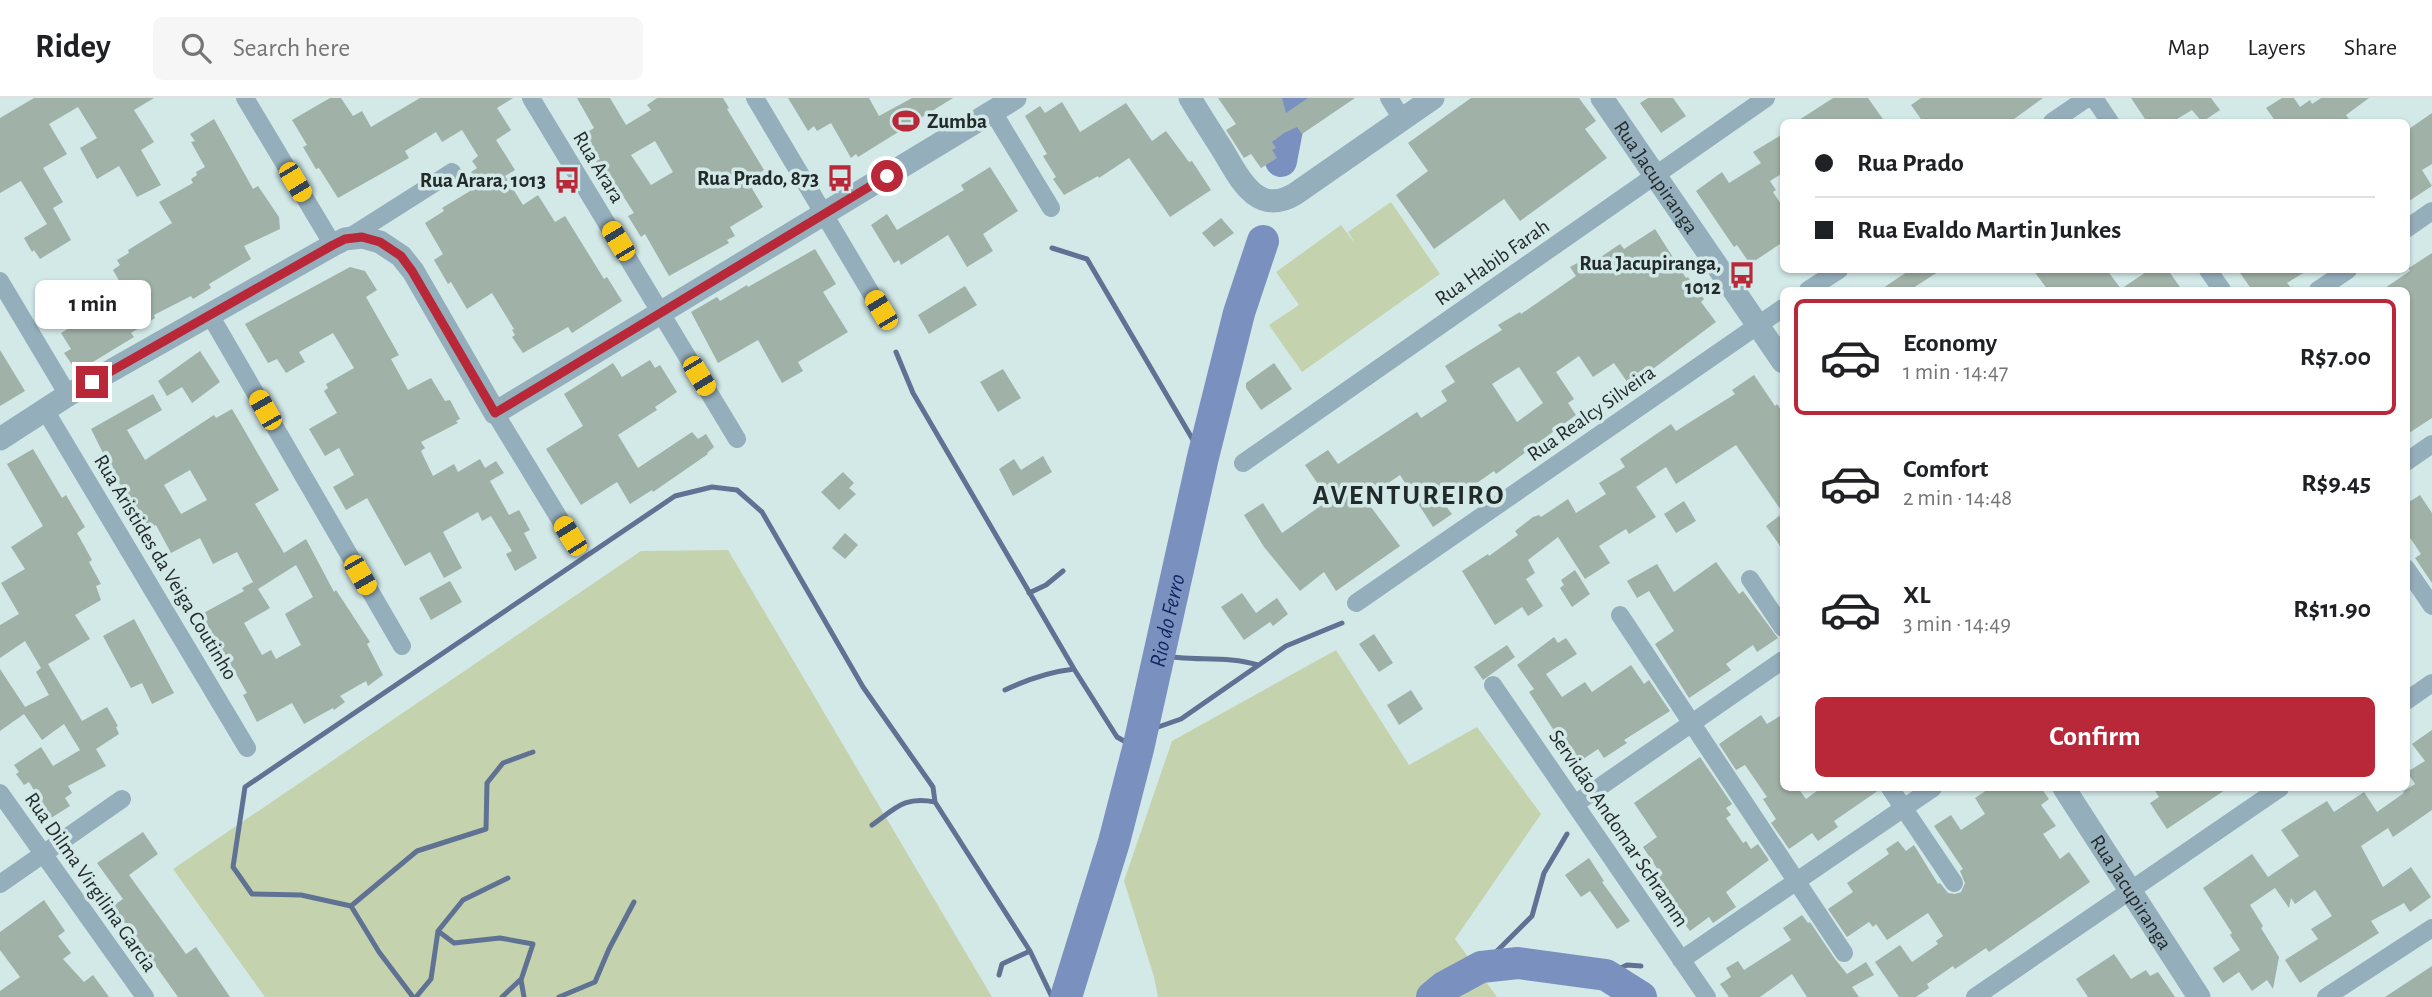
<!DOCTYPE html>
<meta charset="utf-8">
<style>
:root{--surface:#fff;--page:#f6f6f6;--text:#202124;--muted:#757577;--line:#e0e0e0;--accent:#b92838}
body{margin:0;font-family:"Alegreya Sans",sans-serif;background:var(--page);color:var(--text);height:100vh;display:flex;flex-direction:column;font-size:26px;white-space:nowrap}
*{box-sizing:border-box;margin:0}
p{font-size:23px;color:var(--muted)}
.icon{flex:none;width:38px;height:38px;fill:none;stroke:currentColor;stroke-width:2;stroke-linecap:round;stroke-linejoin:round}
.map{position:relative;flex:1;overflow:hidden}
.sheet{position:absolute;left:1780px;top:189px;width:630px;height:504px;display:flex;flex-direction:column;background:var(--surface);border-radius:10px;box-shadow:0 2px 5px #0004}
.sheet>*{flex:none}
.top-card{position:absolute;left:1780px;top:21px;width:630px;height:154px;border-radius:10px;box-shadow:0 2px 5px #0004;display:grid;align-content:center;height:154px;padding:0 35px;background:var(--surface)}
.end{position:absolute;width:32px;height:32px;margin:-16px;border:9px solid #b92838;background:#fff;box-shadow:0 0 0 4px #fff}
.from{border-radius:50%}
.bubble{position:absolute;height:49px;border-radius:10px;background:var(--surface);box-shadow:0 2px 5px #0004;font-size:23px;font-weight:600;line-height:49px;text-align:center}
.car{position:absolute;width:21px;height:42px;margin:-21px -10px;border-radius:9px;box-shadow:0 0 5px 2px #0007;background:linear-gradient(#f5c518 24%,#345 0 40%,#f5c518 0 76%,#345 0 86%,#f5c518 0)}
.top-card b{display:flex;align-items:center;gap:24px;height:66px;font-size:26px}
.top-card b+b{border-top:2px solid var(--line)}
.top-card i{width:18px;height:18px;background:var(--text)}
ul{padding:12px 0 0;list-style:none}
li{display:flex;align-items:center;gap:21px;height:116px;margin:0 14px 10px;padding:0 21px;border:4px solid transparent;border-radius:10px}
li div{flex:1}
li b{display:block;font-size:26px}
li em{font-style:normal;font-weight:600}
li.selected{border-color:var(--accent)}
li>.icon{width:63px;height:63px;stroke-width:1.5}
.primary-button{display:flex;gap:14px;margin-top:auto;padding:14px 35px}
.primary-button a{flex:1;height:80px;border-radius:10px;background:var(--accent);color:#fff;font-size:28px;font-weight:600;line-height:80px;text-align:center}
header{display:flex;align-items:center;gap:42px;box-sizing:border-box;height:98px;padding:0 35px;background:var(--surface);border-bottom:2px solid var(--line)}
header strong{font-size:33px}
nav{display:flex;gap:38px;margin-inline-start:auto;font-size:24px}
.search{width:490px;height:63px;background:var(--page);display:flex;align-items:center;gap:18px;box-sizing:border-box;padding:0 24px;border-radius:10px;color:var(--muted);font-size:26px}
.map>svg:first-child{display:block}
</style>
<header>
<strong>Ridey</strong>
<div class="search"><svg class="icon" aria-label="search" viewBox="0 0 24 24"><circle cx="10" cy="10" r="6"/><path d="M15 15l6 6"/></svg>Search here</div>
<nav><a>Map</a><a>Layers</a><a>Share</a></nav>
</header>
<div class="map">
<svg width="2432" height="899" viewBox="0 0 2432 899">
<rect width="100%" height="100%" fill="#d2e9e8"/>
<!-- green -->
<path fill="#c4d3ae" d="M1391,104l49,72 -138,98 -33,-47 30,-20 -23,-33 65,-47 15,20 -8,-13z
M728,452l264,447h-727l-92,-128 468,-318z
M1336,552l73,115 68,-38 64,87 -86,125 42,58h-339l-4,-20 -30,-96 48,-140z"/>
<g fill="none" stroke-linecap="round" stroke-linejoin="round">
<!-- stream -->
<path stroke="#607293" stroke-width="5" d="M1052,150l35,11 116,198
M896,254l17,41 161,276 43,68 21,12
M1029,495l17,-8 17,-14
M1159,557c33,7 67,0 99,10
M1005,592c23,-11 44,-18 69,-21
M1141,635l40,-14 105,-73 56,-23
M872,727c24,-17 32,-29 63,-23
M351,808l66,-55 69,-22 1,-46 16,-20 30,-11
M438,833l16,12 46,-5 33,6 -12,36 3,17
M1481,869l51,-51 12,-43 23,-39
M999,877l3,-11 28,-13
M1606,877l21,-10 14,1
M413,899l-34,-45 -28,-46 -50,-11 -49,-1 -19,-27 12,-80 430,-291 37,-9 25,3 25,22 101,175 70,100 2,15 95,149 22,46
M416,899l15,-18 7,-48 25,-31 45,-22
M502,899l18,-17
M559,899l36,-15 14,-33 25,-47"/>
<!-- river -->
<g stroke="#7a91c0" stroke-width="32">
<path d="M1281,63l12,-63"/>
<path id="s1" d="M1066,899l48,-155 24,-93 65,-292 36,-144 24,-72"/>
<path d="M1432,899l12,-10 37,-20 37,-4 88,12 35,22"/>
</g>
</g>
<!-- building -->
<path fill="#a0b1a7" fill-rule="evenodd" d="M34,0h120l-20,12 20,32 -13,8 20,35 -24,12 -18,-31 -22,13 -17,-31 17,-10 -19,-31 -29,17 18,30 -24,14 20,34 -10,6 18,32 -31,19 -6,-9 -2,2 -8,-14 23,-14 -26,-43 -21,12v-75z
M330,0h11l12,18 9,-5 9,16 49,-29h93l-16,10 14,22 -15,10 19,30 -10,6 18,29 15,-10 17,27 10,-6 39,63 3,-2 15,24 -50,32 -4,-6 -45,26 -11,-16 3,-2 -3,-5 2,-1 -22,-36 -25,16 -16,-27 -3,2 -14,-24 9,-6 -18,-31 19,-12 -2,-3 38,-23 -9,-13 6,-4 -5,-7 6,-5 -16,-26 -20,12 -6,-10 -31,19 4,7 -71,40 -19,-30 -3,1 -13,-22 4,-2 -15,-25z
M577,0h33l16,27 25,-15 -4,-5 10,-7h66l6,10 -2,1 37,61 -17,10 16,27 -33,20 5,9 -8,4 2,3 -60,33 -24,-42 -4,3 -13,-21 6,-3 -18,-28 -5,2 -15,-26 4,-2 -16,-25 10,-6zM655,43l18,31 -22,13 -20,-30z
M788,0h81l10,18 33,-18h41l-95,59 -2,-3 -5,4 -20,-35 -14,8 -3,-5 -6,5z
M1218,0h64l4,15 22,-15h47l-53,36 -5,-7 -13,6 -12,9 4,6 -4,2 5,8 -16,10 -10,-14 -7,4 -18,-28 10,-6z
M1471,0h108l17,23 -11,8 22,29 -87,63 -16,-22 -70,50 -38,-54 32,-24 -20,-28z
M1648,0h25l13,18 -25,17 -21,-30z
M1833,0h35l17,24h-89z
M1921,0h122l-33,24h-87l-12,-17z
M2131,0h80l9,12 -18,12 -10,-12 -20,12h-25z
M2282,0h12l6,9 10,-7 2,4 9,-6h48l-23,17 5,7h-75l-10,-14z
M1062,4l18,30 46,-29 26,38 14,-10 23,31 3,-1 19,29 -41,27 -41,-59 -30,20 -1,-2 -34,19 -11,-16 3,-2 -13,-21 4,-2 -22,-38 15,-10 5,7z
M2432,15v51l-10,6 10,16 -26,17v-72z
M214,21l39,70 5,-3 21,31 1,12 -36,17 7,13 -42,25 2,4 -18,11 -2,-3 -37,19 1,3 -24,15 3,4 -51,31 -10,-2 -9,-13 7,-4 -10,-16 57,-34 -5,-10 9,-3 -9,-16 7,-5 -3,-5 12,-7 -1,-3 44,-27 -13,-21 34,-19 -2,-4 6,-4 -1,-3 9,-5 -14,-25 4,-1 -5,-7z
M1783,36v39l-13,8 6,9 -3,2 10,15v35l-33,22 -13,-19 -3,2 -38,-56 26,-19 7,11 32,-20 -8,-11z
M990,69l28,44 -35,23 10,17 -26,16 -19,-32 -47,30 -2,-5 -5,3 -23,-38 16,-11 10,16 67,-40 -3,-5z
M1221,120l13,15 -20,14 -12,-14z
M1655,131l31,49 2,-1 16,22 -3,3 15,20 -86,64 -16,-23 -21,14 -14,-21 -23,16 18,27 -6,4 8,12 -80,59 -2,-3 -49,34 7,9 -19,13 -33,-52 -35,24 35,47 -64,45 -12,-19 -24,19 -36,-44 -20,-32 19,-12 19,30 47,-33 -24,-35 23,-15 10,14 79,-52 4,6 26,-17 -6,-10 14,-9 -10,-16 57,-36 -4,-5 22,-13 1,2 55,-38 -6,-9 11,-6 5,6 34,-23 4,5zM1519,269l24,36 -26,19 -25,-38z
M815,151l21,35 -13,8 25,40 -50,30 5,9 -21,12 -24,-43 -40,23 -27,-51 26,-15 3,4 27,-16 1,2z
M2432,155v165l-26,17v-145h-24l28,-19 -1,-3z
M350,169l15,4 12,19 -11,7 33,58 -8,4 17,31 23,-12 14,23 5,-1 10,19 -4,2 2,2 -37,19 4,6 -4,3 12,25 21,-12 4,8 22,-13 5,9 11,-7 8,12 -14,8 19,34 10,-5 11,20 -6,3 13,25 -22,13 -9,-17 6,-3 -21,-35 -9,5 -4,-9 -35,20 19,36 -18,10 -14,-26 -25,14 -38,-68 -21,12 -13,-23 21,-12 -15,-27 -14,8 -16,-27 28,-16 -13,-22 4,-3 -2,-4 28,-16 -21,-35 -34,19 6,10 -19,11 -9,-14 -9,4 -23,-39z
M1910,172h31l-31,20h-30z
M2033,172h74l14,19 28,-19h19l14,20h-134z
M2238,172h70l-21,13 6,7h-41z
M965,188l12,19 -48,29 -11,-19z
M0,252l25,41 -25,15z
M200,253l20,31 -28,21 -10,-16 -15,9 -9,-15z
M650,262l5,8 5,-3 17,27 -22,15 2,3 -39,25 20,33 54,-36 6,7 8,-5 8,13 -7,6 1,1 -55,38 -1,-2 -22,14 -13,-22 -36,23 -35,-56 37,-23 -19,-32 49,-31 9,14z
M1274,265l18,26 -31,21 -15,-22v-5z
M1003,271l18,29 -23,14 -18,-30z
M1754,277l21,31 2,-2 6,9v137l-17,-24 17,-13 -47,-68 -60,39 -10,-17 -30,20 20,30 -27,17 -3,-5 -27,17 11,17 -25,16 -27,-42 -30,23 7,13 -9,6 17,27 -15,10 -6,-9 -27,18 -33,-54 26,-17 1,2 29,-21 -3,-4 18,-14 6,-2 2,2 27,-18 8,14 30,-19 -7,-11 26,-16 -5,-8 51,-35 5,7 27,-17 32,-20 -3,-4z
M153,296l9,16 -35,20 18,30 69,-45 2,3 16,-9 47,81 -24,14 29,49 22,-14 28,53 2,-2 34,52 -3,2 16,31 -15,11 -2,-5 -26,15 5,6 -11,8 -1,-2 -29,16 -12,-21 -35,19 -14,-27 4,-2 -16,-28 -3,2 -30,-51 46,-25 -2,-3 11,-6 -16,-30 -24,12 -13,-26 -29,15 -15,-28 -9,5 -37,-63 -19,-38zM190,372l17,30 -26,14 -17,-29zM296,467l17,32 -28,17 16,31 -25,14 -5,-9 -9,5 -18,-32 26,-15 -12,-19z
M33,351l29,49 4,-3 19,32 -8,6 15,27 -3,2 12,22 -5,2 5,14 -26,15 15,24 -42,25 34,57 25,-14 11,19 -2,1 3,7 -23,15 10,17 -38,20 4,7 -7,5 5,8 -19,12 -22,-36 -5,3 -8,-11 3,-2 -5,-7 27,-18 12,19 27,-16 -16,-26 -22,16 -18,-26 -24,17v-62l25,38 24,-12 -13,-23 5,-4 -16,-27 -25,17v-33l19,-11 -18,-31 24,-14 -14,-22 32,-21 -36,-62z
M1043,358l9,16 -39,24 -14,-27 15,-10 7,11z
M843,374l11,11 -5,5 7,6 -17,16 -18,-18z
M2420,397l12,18v70l-17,-25 6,-4 -15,-22v-28z
M1684,403l12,20 -20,12 -12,-19z
M845,435l13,12 -13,14 -13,-11z
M1716,464l23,32 4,-3 35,47 -21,14 -4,-7 -27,19 5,6 -42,28 -34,-54 19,-13 -25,-40 -12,7 -10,-17 30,-17 17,28z
M1575,472l15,24 -18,13 -12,-19 4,-3 -3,-5z
M450,483l12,21 -31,18 -12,-22z
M1242,495l14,20 21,-15 11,16 -15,12 -3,-4 -26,18 -23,-33z
M134,521l40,74 -22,11 -10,-21 -11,5 -28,-52z
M1374,536l19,29 -14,9 -20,-28z
M1554,539l4,6 8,-5 11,16 -31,20 16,23 23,-15 7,10 39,-27 13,19 5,-4 21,31 -46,29 3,3 -23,15 -6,-9 -22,15 -6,-9 -5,3 -8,-11 5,-4 -33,-51 5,-3 -17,-24z
M1507,547l8,12 -32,23 -9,-13z
M1411,592l12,19 -24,16 -12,-20z
M1783,616v74h15l8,11 15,-11h58v2l-45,31 4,6 -20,14 -6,-8 -23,16 -18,-26 5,-4 -13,-20 4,-2 -22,-32 -9,5 -17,-26 42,-29 6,9z
M2432,632v80l-39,27 -5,-9 -27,18 22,41 28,-20 20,30 -21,15 -6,-9 -33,18 8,12 -79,50 -15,-23 33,-21 -7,-10 21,-13 -17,-26 -20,14 -4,-6 -2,10 -14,-20 -25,17 13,21 -2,2 18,29 -6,32 -6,-9 -15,11 -13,-19 -16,11 -10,-15 27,-18 -10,-15 2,-2 -29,-45 49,-34 16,23 31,-21 -18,-26 46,-29 7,11 30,-20 13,20 27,-19 -1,-1 12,-8 -8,-12 18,-11 -13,-17z
M1700,659l32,47 -6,4 5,7 -5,3 17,25 3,-2 5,8 7,-5 11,16 -43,32 10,15 -23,16 -4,-6 -19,14 -9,-12 -2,-9 -26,-36 5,-4 -15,-23 14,-10 -23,-34z
M1990,690h51l8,11 -8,6 15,21 -13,8 17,25 9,-7 21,30 -101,70 -3,-4 -31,21 -2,-3 -26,18 2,4 -13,9h-17l-24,-35 25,-17 12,17 26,-18 -2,-3 7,-5 -15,-23 -41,27 -11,-16 -3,3 -4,-5 -22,15 -19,-28 25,-17 -6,-9 42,-29 -3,-5 12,-8 8,10 8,-6 24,39 2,-1 8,10 7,1 6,-2 4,-9 -5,-12 3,-2 -29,-43 17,-11 10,15 24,-16 -10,-16z
M2153,690h75l-61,41 -17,-26 9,-6z
M143,734l15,22 -29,21 57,79 10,-7 34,50h-52l-55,-77 -3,3 -10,-15 13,-9 -26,-36z
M1589,760l15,23 -2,1 28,39 -13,8 -27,-38 -9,6 -16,-22z
M44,802l21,31 -7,5 13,17 -8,6 21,23 9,-7 16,22h-109v-6l20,-14 -20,-27v-18z
M1802,817l6,8 2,-1 25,37 12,15 19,-12 8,13 -22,12 7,10h-52l-15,-23 -32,23h-31l-9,-13 11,-7 -5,-9 12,-7 6,9 47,-30 -8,-12z
M2114,856l17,25 15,-9 4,6 8,-4 17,25h-87l-12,-18z
M2432,868v31h-47z"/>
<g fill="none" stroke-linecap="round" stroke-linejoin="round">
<!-- minor -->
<path stroke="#94aebb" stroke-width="18" d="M245,0l88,147
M531,0l206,341
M755,0l126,212
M1389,0l13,21
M2094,0l16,24
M993,14l58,96
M2052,24l35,-24
M2406,131l26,-18
M348,140l104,-66
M2208,172l14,20
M0,183l68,114
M1808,192l31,-20
M2318,192l30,-20
M210,217l192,331
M45,312l202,338
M495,315l75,123
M2406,364l26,-18
M1243,365l523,-365
M2406,470l26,38
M1750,481l33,49
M1356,505l427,-295
M1620,517l224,338
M1493,587l214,312
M2406,603l26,-18
M1890,690l64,95
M0,695l145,204
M1575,706l208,-144
M0,786l122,-85
M1681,862l252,-172
M1975,899l305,-209
M2326,899l106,-69"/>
<!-- tertiary -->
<g stroke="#94aebb" stroke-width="23">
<path d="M1190,0c10,17 21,34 32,51 17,28 34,68 73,45l138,-96"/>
<path id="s2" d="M1602,0l181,264"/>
<path d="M0,341l68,-44 265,-150 12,-6 17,-2 18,5 21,14 12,15 82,142 520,-315"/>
<path id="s3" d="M2064,690l135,209"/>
</g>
</g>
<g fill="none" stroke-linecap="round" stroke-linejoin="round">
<!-- route -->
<path stroke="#b92838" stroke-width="9" d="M92,284l241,-137 12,-6 17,-2 18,5 21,14 11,15 83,142 392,-237"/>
</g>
<!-- icons -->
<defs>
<symbol id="stadium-bare" viewBox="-9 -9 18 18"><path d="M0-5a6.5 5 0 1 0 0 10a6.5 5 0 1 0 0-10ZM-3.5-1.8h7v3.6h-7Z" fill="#b92838" stroke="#d2e9e8" stroke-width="2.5" paint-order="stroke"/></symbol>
<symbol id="bus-bare" viewBox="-9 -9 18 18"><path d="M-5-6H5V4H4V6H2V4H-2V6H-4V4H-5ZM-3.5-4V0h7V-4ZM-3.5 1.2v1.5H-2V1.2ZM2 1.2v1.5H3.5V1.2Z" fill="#b92838" stroke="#d2e9e8" stroke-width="2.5" paint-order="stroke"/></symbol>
</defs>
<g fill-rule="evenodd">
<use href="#stadium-bare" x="887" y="4" width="38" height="38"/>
<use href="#bus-bare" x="821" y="61" width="38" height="38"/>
<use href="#bus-bare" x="548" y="63" width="38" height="38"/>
<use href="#bus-bare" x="1723" y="158" width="38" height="38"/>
</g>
<g text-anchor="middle" stroke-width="7" stroke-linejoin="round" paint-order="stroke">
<!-- poi labels -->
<g font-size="21" font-weight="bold" fill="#222a2a" stroke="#d2e9e8" text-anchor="end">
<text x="927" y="30" text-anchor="start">Zumba</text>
<text x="819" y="87">Rua Prado, 873</text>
<text x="546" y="89">Rua Arara, 1013</text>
<text x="1721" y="172">Rua Jacupiranga,<tspan x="1721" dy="24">1012</tspan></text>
</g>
<!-- street labels -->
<g font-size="21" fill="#222a2a" stroke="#d2e9e8">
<text transform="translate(599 69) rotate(59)" y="7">Rua Arara</text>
<text dy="7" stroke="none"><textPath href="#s2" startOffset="96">Rua Jacupiranga</textPath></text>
<text transform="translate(1492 164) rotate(-35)" y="7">Rua Habib Farah</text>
<text transform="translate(1591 315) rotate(-35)" y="7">Rua Realcy Silveira</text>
<text transform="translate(166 469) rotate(59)" y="7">Rua Aristides da Veiga Coutinho</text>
<text transform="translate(1619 730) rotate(56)" y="7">Servidão Andomar Schramm</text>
<text transform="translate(91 784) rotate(55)" y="7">Rua Dilma Virgilina Garcia</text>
<text dy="7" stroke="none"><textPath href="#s3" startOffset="124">Rua Jacupiranga</textPath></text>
</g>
<!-- water labels -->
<g font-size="23" font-style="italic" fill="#112660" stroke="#d2e9e8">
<text dy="8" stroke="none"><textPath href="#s1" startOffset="390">Rio do Ferro</textPath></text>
</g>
<!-- district labels -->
<g font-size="28" font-weight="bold" letter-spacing="2" fill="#222a2a" stroke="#d2e9e8">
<text x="1409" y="406">AVENTUREIRO</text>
</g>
</g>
</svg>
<i class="end from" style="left:887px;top:78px"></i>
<i class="end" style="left:92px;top:284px"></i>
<div class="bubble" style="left:35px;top:182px;width:116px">1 min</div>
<i class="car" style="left:295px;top:84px;rotate:149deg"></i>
<i class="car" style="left:618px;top:143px;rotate:329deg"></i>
<i class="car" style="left:881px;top:212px;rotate:329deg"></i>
<i class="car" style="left:699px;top:278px;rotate:149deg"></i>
<i class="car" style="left:265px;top:312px;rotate:330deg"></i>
<i class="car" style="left:570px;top:438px;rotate:328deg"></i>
<i class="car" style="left:360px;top:477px;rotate:150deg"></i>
<div class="top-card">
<b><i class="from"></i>Rua Prado</b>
<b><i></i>Rua Evaldo Martin Junkes</b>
</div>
<section class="sheet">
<ul>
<li class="selected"><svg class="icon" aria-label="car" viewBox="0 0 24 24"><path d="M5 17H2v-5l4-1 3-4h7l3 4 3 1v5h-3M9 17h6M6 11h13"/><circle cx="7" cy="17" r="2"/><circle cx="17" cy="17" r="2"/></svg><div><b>Economy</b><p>1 min · 14:47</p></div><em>R$7.00</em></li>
<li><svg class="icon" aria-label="car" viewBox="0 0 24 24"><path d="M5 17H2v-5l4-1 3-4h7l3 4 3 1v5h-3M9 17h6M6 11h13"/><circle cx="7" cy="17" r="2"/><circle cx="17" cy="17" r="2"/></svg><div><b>Comfort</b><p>2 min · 14:48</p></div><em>R$9.45</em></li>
<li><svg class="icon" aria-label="car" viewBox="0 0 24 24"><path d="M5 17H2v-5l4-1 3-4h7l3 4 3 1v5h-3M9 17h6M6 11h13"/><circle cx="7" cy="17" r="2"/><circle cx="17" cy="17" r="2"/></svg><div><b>XL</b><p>3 min · 14:49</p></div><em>R$11.90</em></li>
</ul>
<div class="primary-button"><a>Confirm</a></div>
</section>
</div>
